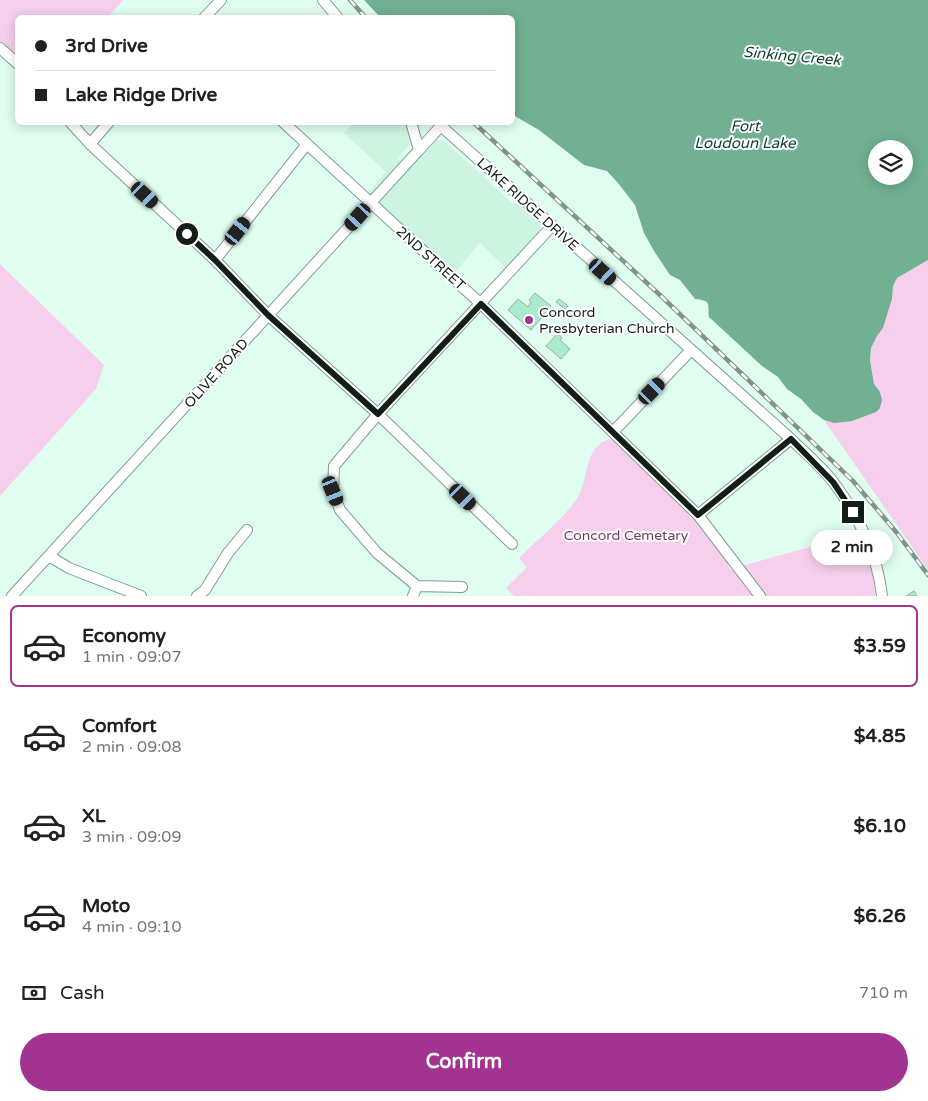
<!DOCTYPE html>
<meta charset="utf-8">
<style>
:root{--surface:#fff;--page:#f2f2f2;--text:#202124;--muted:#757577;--line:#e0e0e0;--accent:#a23391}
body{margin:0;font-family:"Varela Round",sans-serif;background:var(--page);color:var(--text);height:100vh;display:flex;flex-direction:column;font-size:19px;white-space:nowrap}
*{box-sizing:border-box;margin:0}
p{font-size:16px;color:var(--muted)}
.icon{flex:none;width:28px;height:28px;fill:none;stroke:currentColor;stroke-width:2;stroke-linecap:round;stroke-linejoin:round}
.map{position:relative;height:596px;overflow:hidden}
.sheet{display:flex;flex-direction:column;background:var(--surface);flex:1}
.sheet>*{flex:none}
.banner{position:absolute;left:15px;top:15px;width:500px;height:110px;border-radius:8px;box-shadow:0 2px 12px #0003;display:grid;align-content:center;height:110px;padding:0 20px;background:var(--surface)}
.controls{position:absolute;left:868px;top:140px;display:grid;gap:10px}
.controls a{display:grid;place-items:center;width:45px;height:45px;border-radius:50%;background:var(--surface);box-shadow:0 2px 12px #0003;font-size:25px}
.end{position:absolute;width:22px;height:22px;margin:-11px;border:6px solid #131e19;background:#fff;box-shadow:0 0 0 2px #fff}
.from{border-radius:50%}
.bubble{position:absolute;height:35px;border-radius:18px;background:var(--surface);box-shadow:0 2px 12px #0003;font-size:16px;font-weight:700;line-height:35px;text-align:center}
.car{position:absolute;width:15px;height:30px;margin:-15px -8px;border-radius:6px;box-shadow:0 0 4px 1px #0007;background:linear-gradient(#222 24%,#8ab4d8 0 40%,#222 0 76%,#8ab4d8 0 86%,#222 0)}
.banner b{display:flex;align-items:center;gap:18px;height:48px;font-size:19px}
.banner b+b{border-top:1px solid var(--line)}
.banner i{width:12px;height:12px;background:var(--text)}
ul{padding:9px 0 0;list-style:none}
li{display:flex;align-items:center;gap:15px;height:82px;margin:0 10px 8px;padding:0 10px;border:2px solid transparent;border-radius:8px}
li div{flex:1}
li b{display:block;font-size:19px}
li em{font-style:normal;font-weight:700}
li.active{border-color:var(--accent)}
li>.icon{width:45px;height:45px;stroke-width:1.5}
.pay{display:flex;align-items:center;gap:12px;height:55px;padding:0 20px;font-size:19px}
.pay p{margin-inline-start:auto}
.button{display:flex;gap:10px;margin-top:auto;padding:10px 20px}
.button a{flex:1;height:58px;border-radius:30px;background:var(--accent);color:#fff;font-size:20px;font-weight:700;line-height:58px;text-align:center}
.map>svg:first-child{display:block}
</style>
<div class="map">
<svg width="928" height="596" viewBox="0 0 928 596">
<rect width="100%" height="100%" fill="#dffeef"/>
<!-- built -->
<path fill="#ccf4e1" d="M354,123h54l2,6v15l-12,14 11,11 26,-27 2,-2h6l70,64 2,-2 22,19 4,5 -1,4 -33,39 -27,-26 -31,36 -75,-69 -13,-8 25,-30 -42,-39z"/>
<!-- green -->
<path fill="#f6cfec" d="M0,0h123l-15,17 -90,1 -1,40 -17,-16z
M928,260v310l-104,-150c22,5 32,-2 52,-8l4,-20 -6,-8 -4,-24 1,-12 6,-12 6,-8 9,-29 1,-13 4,-8z
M0,264l104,101 -8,24 -96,107z
M614,438l104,106 10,19 2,6 128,-35c10,19 16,40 17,62h-361l-8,-8 21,-21 -8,-9c18,-18 42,-37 57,-58 15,-20 5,-56 38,-62z"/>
<!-- water -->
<path fill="#71b093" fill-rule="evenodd" d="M364,0h564v260l-31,18 -4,8 -1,13 -9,29 -6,8 -6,12 -1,12 4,24 6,8 2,8 -2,8 -4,4 -24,9 -18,2 -10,-3 -11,-8 -12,-13 -14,-10 -9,-12 -16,-11 -53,-49c-2,-13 4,-16 -14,-18l-15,-19 -10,-5 -16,-24 -10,-18 -9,-28 -17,-22 -11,-12 -23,-6 -45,-35 -26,-15 -1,-97 -132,-1zM876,149h28v27h-28z"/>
<!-- building -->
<path fill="#abebcd" stroke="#95b2a4" d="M535,293l16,13 -20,24 -23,-20 10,-11 10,8 3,-5 -2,-2z
M559,299l9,7 -3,3 -9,-7z
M558,333l4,5 -2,2 10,9 -9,10 -15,-13z
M914,591l3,5h-11z"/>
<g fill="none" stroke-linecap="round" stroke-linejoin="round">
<defs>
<path id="street" d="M323,0l15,18
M204,18l17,-18
M0,48l18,16
M70,122l20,22 125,116 53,55 110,99 134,130
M283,122l198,182 217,211 62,81
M411,122l8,28 22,-24 350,313c14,14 31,28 43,44 24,32 44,73 48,113
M90,144l19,-22
M215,260l92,-116
M613,432l78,-82
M698,515l93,-76
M49,556l20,12 72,28
M462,587l-45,-1 -40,-33 -37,-43 -7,-19 1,-25 44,-52 174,-188
M12,596l407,-446
M197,596l8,-6 23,-37 19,-23
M413,596l4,-10"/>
</defs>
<!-- street casing -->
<use href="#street" stroke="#829f91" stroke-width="12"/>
<!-- street -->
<use href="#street" stroke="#fff" stroke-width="10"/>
<defs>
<path id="rail" d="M350,0l16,18
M473,122l188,174 192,185 44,52 31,42"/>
</defs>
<!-- rail casing -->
<use href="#rail" stroke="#7f948a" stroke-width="4.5"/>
<!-- rail -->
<use href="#rail" stroke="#fff" stroke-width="2.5" stroke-dasharray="8" stroke-linecap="butt"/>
</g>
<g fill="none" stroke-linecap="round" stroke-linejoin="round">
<!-- route -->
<path stroke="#131e19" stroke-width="6" d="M187,234l28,26 53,55 110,99 103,-110 217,211 93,-76 42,43 20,30"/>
</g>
<!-- markers -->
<circle fill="#a23391" stroke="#fff" stroke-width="2" cx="529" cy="320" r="5"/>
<g text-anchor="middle" stroke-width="4" stroke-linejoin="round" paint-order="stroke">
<!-- street labels -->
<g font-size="14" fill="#131e19" stroke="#fff">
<text transform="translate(528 204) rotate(42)" y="5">LAKE RIDGE DRIVE</text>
<text transform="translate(431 258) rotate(42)" y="5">2ND STREET</text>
<text transform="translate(216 373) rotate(-48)" y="5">OLIVE ROAD</text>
</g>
<!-- poi labels -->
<g font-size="14" fill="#131e19" stroke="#fff" text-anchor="start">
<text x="539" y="317">Concord<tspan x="539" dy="16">Presbyterian Church</tspan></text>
</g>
<!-- park labels -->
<g font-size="14" fill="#743869" stroke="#fff">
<text x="626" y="540">Concord Cemetary</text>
</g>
<!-- water labels -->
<g font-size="15" font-style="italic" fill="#0f4330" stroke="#fff">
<text transform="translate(792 56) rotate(5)" y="5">Sinking Creek</text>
<text x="745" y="131">Fort<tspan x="745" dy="17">Loudoun Lake</tspan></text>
</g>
</g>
</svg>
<div class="controls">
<a><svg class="icon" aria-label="layers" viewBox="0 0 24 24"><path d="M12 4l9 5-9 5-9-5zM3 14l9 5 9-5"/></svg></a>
</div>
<i class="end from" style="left:187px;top:234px"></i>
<i class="end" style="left:853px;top:512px"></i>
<div class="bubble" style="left:811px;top:530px;width:82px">2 min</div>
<i class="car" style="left:145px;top:195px;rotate:133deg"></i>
<i class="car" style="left:358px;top:217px;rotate:222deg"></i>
<i class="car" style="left:238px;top:231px;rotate:38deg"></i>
<i class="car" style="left:603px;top:272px;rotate:132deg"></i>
<i class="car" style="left:652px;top:391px;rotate:44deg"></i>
<i class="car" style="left:333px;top:491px;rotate:158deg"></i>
<i class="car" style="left:463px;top:497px;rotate:134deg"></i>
<div class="banner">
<b><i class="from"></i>3rd Drive</b>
<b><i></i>Lake Ridge Drive</b>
</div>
</div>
<section class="sheet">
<ul>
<li class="active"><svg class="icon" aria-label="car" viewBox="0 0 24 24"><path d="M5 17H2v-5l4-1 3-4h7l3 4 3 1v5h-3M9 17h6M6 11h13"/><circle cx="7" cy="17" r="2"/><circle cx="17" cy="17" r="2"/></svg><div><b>Economy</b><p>1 min · 09:07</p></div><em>$3.59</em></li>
<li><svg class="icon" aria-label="car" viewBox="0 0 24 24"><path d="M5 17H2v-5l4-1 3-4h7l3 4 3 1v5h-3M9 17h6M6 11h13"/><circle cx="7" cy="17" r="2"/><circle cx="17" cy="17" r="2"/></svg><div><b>Comfort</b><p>2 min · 09:08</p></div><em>$4.85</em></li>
<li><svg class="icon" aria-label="car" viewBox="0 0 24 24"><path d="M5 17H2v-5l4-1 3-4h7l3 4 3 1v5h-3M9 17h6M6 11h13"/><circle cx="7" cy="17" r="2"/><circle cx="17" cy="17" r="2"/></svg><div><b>XL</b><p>3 min · 09:09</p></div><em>$6.10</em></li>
<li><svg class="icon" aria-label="car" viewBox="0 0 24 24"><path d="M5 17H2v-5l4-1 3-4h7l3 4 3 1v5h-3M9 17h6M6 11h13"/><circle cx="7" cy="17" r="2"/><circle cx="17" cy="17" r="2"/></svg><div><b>Moto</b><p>4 min · 09:10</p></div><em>$6.26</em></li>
</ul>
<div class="pay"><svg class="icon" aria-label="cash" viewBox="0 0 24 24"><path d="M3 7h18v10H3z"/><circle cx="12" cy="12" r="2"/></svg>Cash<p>710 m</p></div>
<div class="button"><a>Confirm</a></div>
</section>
